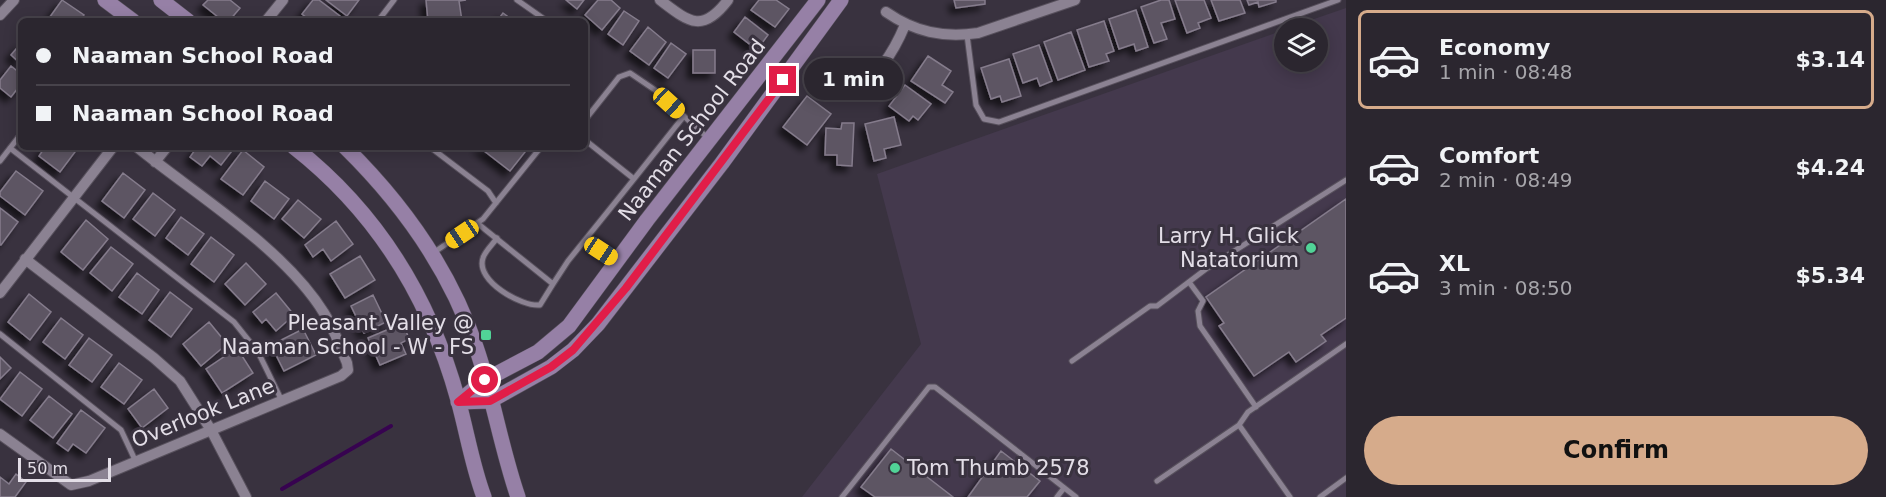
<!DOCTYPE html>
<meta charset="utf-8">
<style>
:root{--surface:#2b262f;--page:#37323b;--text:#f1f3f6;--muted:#a6a5aa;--line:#47434b;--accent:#d6ab8b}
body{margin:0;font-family:"DejaVu Sans",sans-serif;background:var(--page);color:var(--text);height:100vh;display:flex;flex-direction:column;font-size:22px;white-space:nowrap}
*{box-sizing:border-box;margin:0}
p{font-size:20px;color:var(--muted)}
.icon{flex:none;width:33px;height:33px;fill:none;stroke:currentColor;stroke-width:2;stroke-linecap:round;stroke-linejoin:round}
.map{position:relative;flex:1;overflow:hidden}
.side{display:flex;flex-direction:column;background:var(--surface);width:540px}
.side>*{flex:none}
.guide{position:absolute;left:18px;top:18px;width:570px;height:132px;border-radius:9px;box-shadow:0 3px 15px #0003,0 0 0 2px var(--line);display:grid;align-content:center;height:132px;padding:0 18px;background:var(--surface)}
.buttons{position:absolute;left:1274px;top:18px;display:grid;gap:12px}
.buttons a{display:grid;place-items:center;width:54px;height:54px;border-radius:50%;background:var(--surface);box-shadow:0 3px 15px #0003,0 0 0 2px var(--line);font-size:30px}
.scale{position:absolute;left:18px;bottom:15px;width:93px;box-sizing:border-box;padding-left:6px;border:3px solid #e3dee7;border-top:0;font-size:16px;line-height:21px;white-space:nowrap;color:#e3dee7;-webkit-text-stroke:4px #39323f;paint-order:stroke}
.end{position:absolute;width:27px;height:27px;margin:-14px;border:8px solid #e11d48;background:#fff;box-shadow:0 0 0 3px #fff}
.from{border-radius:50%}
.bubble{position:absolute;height:42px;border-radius:21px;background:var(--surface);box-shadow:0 3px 15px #0003,0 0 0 2px var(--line);font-size:20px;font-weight:700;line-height:42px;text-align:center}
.car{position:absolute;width:18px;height:36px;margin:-18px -9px;border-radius:8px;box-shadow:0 0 4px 2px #0007;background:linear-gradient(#f5c518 24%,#345 0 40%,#f5c518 0 76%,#345 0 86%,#f5c518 0)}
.guide b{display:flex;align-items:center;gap:21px;height:57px;font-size:22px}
.guide b+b{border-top:2px solid var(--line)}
.guide i{width:15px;height:15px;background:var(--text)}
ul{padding:10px 0 0;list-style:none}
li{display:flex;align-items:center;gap:18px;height:99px;margin:0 12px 9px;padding:0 6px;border:3px solid transparent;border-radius:9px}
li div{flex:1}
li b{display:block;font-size:22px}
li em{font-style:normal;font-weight:700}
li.selected{border-color:var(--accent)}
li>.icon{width:54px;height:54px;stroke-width:1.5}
.action{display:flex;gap:12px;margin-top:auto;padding:12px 18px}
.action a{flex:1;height:69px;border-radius:36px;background:var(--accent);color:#111;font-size:24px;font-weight:700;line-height:69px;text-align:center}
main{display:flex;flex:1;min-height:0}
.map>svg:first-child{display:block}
</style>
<main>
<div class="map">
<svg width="1346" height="497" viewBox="0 0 1346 497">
<defs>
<filter id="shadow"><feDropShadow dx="-5.5" dy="5.5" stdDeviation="3" flood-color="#0009"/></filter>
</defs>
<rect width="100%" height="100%" fill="#39323f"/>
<!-- built -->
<path fill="#44394d" d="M1346,8v489h-544l119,-153 -44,-170 407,-144v32h33v-34h-29z"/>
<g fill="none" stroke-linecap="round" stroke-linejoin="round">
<!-- stream -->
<path stroke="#370350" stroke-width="4" d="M282,489l109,-63"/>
</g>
<!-- building -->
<path fill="#5d5564" stroke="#857c8c" stroke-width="1.5" filter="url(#shadow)" d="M62,0l22,15 -4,6h-33z
M208,0h22l10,8 -11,13h-6l-20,-16z
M313,0h6l21,16 -5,5h-24l-9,-7z
M326,0h33l-12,16z
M426,0h40l-7,1 3,20h-34z
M566,0h18l-7,9z
M598,0h13l9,8 -18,22 -17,-15z
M759,0h17l13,9 -14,18 -24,-17z
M954,0h31v4l-29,4z
M1161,0h8l6,19 -14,4 6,16 -13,4 -13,-36z
M1175,0h29l7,18 -13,5 2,5 -13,5z
M1211,0h29l5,13 -26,8z
M1247,0h29v2l-17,5 -1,-5 -9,3z
M1136,10l12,37 -12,4 -2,-7 -15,5 -10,-30z
M624,11l15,10 -16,24 -15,-11z
M503,13l11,8h-17z
M745,17l23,18 -11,15 -23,-18z
M1104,21l10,30 -8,3 3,7 -20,6 -12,-37z
M648,27l18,15 -17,23 -19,-14z
M1071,32l14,38 -27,10 -14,-38z
M21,43v21l-10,-9z
M671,43l15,11 -18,24 -14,-10z
M1039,45l13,36 -12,5 -3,-8 -14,5 -10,-29z
M693,50h22v23h-22z
M928,56l23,15 -9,14 11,7 -8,11 -34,-22z
M1009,59l12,37 -19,6 -2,-6 -9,3 -10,-31z
M11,66l10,8v16l-3,-2 -7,9 -11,-9v-8z
M905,85l26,19 -13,16 -5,-4 -4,5 -20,-15z
M807,96l24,18 -24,31 -24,-18z
M894,117l7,28 -17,4 2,9 -12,3 -9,-37z
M842,123h12l-2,43 -15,-1v-10h-12l1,-27 15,1z
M45,147h33v1l-18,24 -21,-16z
M197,147h38l-14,18 -11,-9 -8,10 -12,-9z
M479,147h50l-19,24z
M243,150l21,17 -21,28 -22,-16z
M16,171l27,20 -18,24 -25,-19v-4z
M123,173l22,17 -21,28 -22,-17z
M265,181l24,18 -15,20 -23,-18z
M153,193l22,17 -20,26 -22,-17z
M1346,199v119l-25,17 5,6 -30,21 -7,-10 -35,24 -35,-50 5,-3 -18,-26z
M298,200l23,19 -17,19 -22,-19z
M0,208l18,14 -17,23h-1z
M181,217l23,17 -16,21 -22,-17z
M86,220l22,19 -25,31 -22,-18z
M336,221l17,23 -22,17 -8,-12 -10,8 -8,-12z
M211,237l23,18 -20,27 -23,-18z
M111,247l22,17 -21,27 -22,-18z
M360,256l15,24 -30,18 -15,-24z
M246,263l20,21 -21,21 -20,-21z
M137,273l22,17 -17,24 -23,-17z
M170,292l22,17 -21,28 -22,-17z
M276,293l18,22 -18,16 -10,-12 -4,4 -9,-11z
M29,294l22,18 -21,28 -22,-18z
M373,295l13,27 -22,11 -13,-27z
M61,318l22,17 -18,24 -22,-17z
M209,322l18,22 -26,22 -18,-22z
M403,323l6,16 -8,4 5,11 -26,11 -12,-27z
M303,329l13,26 -32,16 -13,-26z
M89,338l23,17 -20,27 -23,-17z
M237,348l16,25 -31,20 -16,-24z
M0,357l11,11 -11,11z
M119,363l23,17 -18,24 -23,-17z
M20,372l22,17 -20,27 -22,-17z
M154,389l14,19 -26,20 -14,-19z
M49,396l23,18 -19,24 -23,-18z
M81,410l24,18 -19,25 -13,-9 -5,7 -11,-8z
M891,449l62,48h-78l-14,-10z
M1001,451l39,30 -13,16h-59z
M16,474l10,8 -11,15h-15v-20l9,7z"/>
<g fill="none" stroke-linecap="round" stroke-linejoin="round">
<defs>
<path id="lane" d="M517,0l30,21
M378,21l16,-21
M967,35l9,70 8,14 15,3 339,-122
M585,120l34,-43 11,-4 25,17 54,49
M430,147l58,44 8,12
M10,148l224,174 24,30 24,49
M0,161l21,-27
M634,179l50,-63
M477,223l76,61 15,-23 66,-82 -49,-39
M497,238c-4,6 -12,13 -14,20 -8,23 39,49 57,47l13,-21
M585,240l31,20
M433,253l50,-34 58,-72
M1189,282l14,19 -5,10 2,15 56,81
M0,334l121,96 15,32
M1072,361l78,-55h7l49,-37 140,-89
M1157,481l82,-56
M842,497l87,-110h6l141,110
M1057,497l7,-9
M1290,497l-51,-72 9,-13 98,-68
M1320,497l26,-19"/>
<path id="street" d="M660,0c29,22 42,34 68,0
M886,12c29,20 57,26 92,21l97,-33
M0,15l14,-15
M266,21l17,-21
M847,91c28,-6 48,-42 58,-66
M155,162l12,-15
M25,259l129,99 26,23 31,49 35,67
M0,293l113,-146
M0,434l71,51 18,-4 252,-105 7,-6 -1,-7c-7,-17 -13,-34 -23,-50 -40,-65 -128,-118 -187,-166"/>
<path id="secondary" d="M105,0l28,21
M161,0l27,21
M294,147c83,65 136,151 164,253 9,32 14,65 26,97
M345,147c57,56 105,123 131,200 17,49 25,101 42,150
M458,402l32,-1 61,-34 22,-17 25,-26 124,-161 119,-163
M458,402l27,-22 53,-28 31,-26 78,-106 171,-220"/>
</defs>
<!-- lane casing -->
<use href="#lane" stroke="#57505c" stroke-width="7"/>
<!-- street casing -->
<use href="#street" stroke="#57505c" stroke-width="12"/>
<!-- secondary casing -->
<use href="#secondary" stroke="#57505c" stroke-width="16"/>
<!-- lane -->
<use href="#lane" stroke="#8b8292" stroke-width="5"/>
<!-- street -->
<use href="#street" stroke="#8b8292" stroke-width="10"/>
<!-- secondary -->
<use href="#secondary" stroke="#9680a6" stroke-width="15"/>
</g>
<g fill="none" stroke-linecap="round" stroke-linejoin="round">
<!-- route -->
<path stroke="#e11d48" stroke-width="8" d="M485,380l-27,22 32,-1 61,-34 22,-17 53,-62 157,-208"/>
</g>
<!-- markers -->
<g fill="#51d397" stroke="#39323f" stroke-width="2">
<circle cx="1311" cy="248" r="6"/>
<rect x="480" y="329" width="12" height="12" rx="3"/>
<circle cx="895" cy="468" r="6"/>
</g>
<g text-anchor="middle" stroke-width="6" stroke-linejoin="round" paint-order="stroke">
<!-- street labels -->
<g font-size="21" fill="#e3dee7" stroke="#39323f">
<text transform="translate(692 130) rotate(-52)" y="7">Naaman School Road</text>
<text transform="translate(203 413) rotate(-22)" y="7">Overlook Lane</text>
</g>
<!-- poi labels -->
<g font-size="21" fill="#e3dee7" stroke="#39323f" text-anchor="end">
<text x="1299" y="243">Larry H. Glick<tspan x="1299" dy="24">Natatorium</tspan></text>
<text x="474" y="330">Pleasant Valley @<tspan x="474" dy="24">Naaman School - W - FS</tspan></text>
<text x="907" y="475" text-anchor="start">Tom Thumb 2578</text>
</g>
</g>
</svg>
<div class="buttons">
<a><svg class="icon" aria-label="layers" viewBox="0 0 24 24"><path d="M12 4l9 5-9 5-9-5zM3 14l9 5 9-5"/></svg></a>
</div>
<div class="scale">50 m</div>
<i class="end from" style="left:485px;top:380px"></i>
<i class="end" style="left:783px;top:80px"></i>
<div class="bubble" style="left:804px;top:58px;width:99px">1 min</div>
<i class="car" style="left:669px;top:103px;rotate:132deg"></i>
<i class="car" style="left:462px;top:234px;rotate:236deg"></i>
<i class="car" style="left:601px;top:251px;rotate:123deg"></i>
<div class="guide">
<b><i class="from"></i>Naaman School Road</b>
<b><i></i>Naaman School Road</b>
</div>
</div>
<section class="side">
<ul>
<li class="selected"><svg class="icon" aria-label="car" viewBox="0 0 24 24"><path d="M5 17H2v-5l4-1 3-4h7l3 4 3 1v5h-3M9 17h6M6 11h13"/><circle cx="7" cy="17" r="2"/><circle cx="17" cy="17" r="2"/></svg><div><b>Economy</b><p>1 min · 08:48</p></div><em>$3.14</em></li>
<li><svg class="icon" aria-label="car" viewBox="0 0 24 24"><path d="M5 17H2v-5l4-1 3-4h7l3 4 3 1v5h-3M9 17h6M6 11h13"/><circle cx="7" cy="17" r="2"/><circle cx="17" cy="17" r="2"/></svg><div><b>Comfort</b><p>2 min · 08:49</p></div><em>$4.24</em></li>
<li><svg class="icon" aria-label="car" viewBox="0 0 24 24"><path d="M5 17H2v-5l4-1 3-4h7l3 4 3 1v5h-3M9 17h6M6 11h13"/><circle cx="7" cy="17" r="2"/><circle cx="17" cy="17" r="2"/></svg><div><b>XL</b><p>3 min · 08:50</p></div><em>$5.34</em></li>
</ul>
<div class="action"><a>Confirm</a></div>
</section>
</main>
